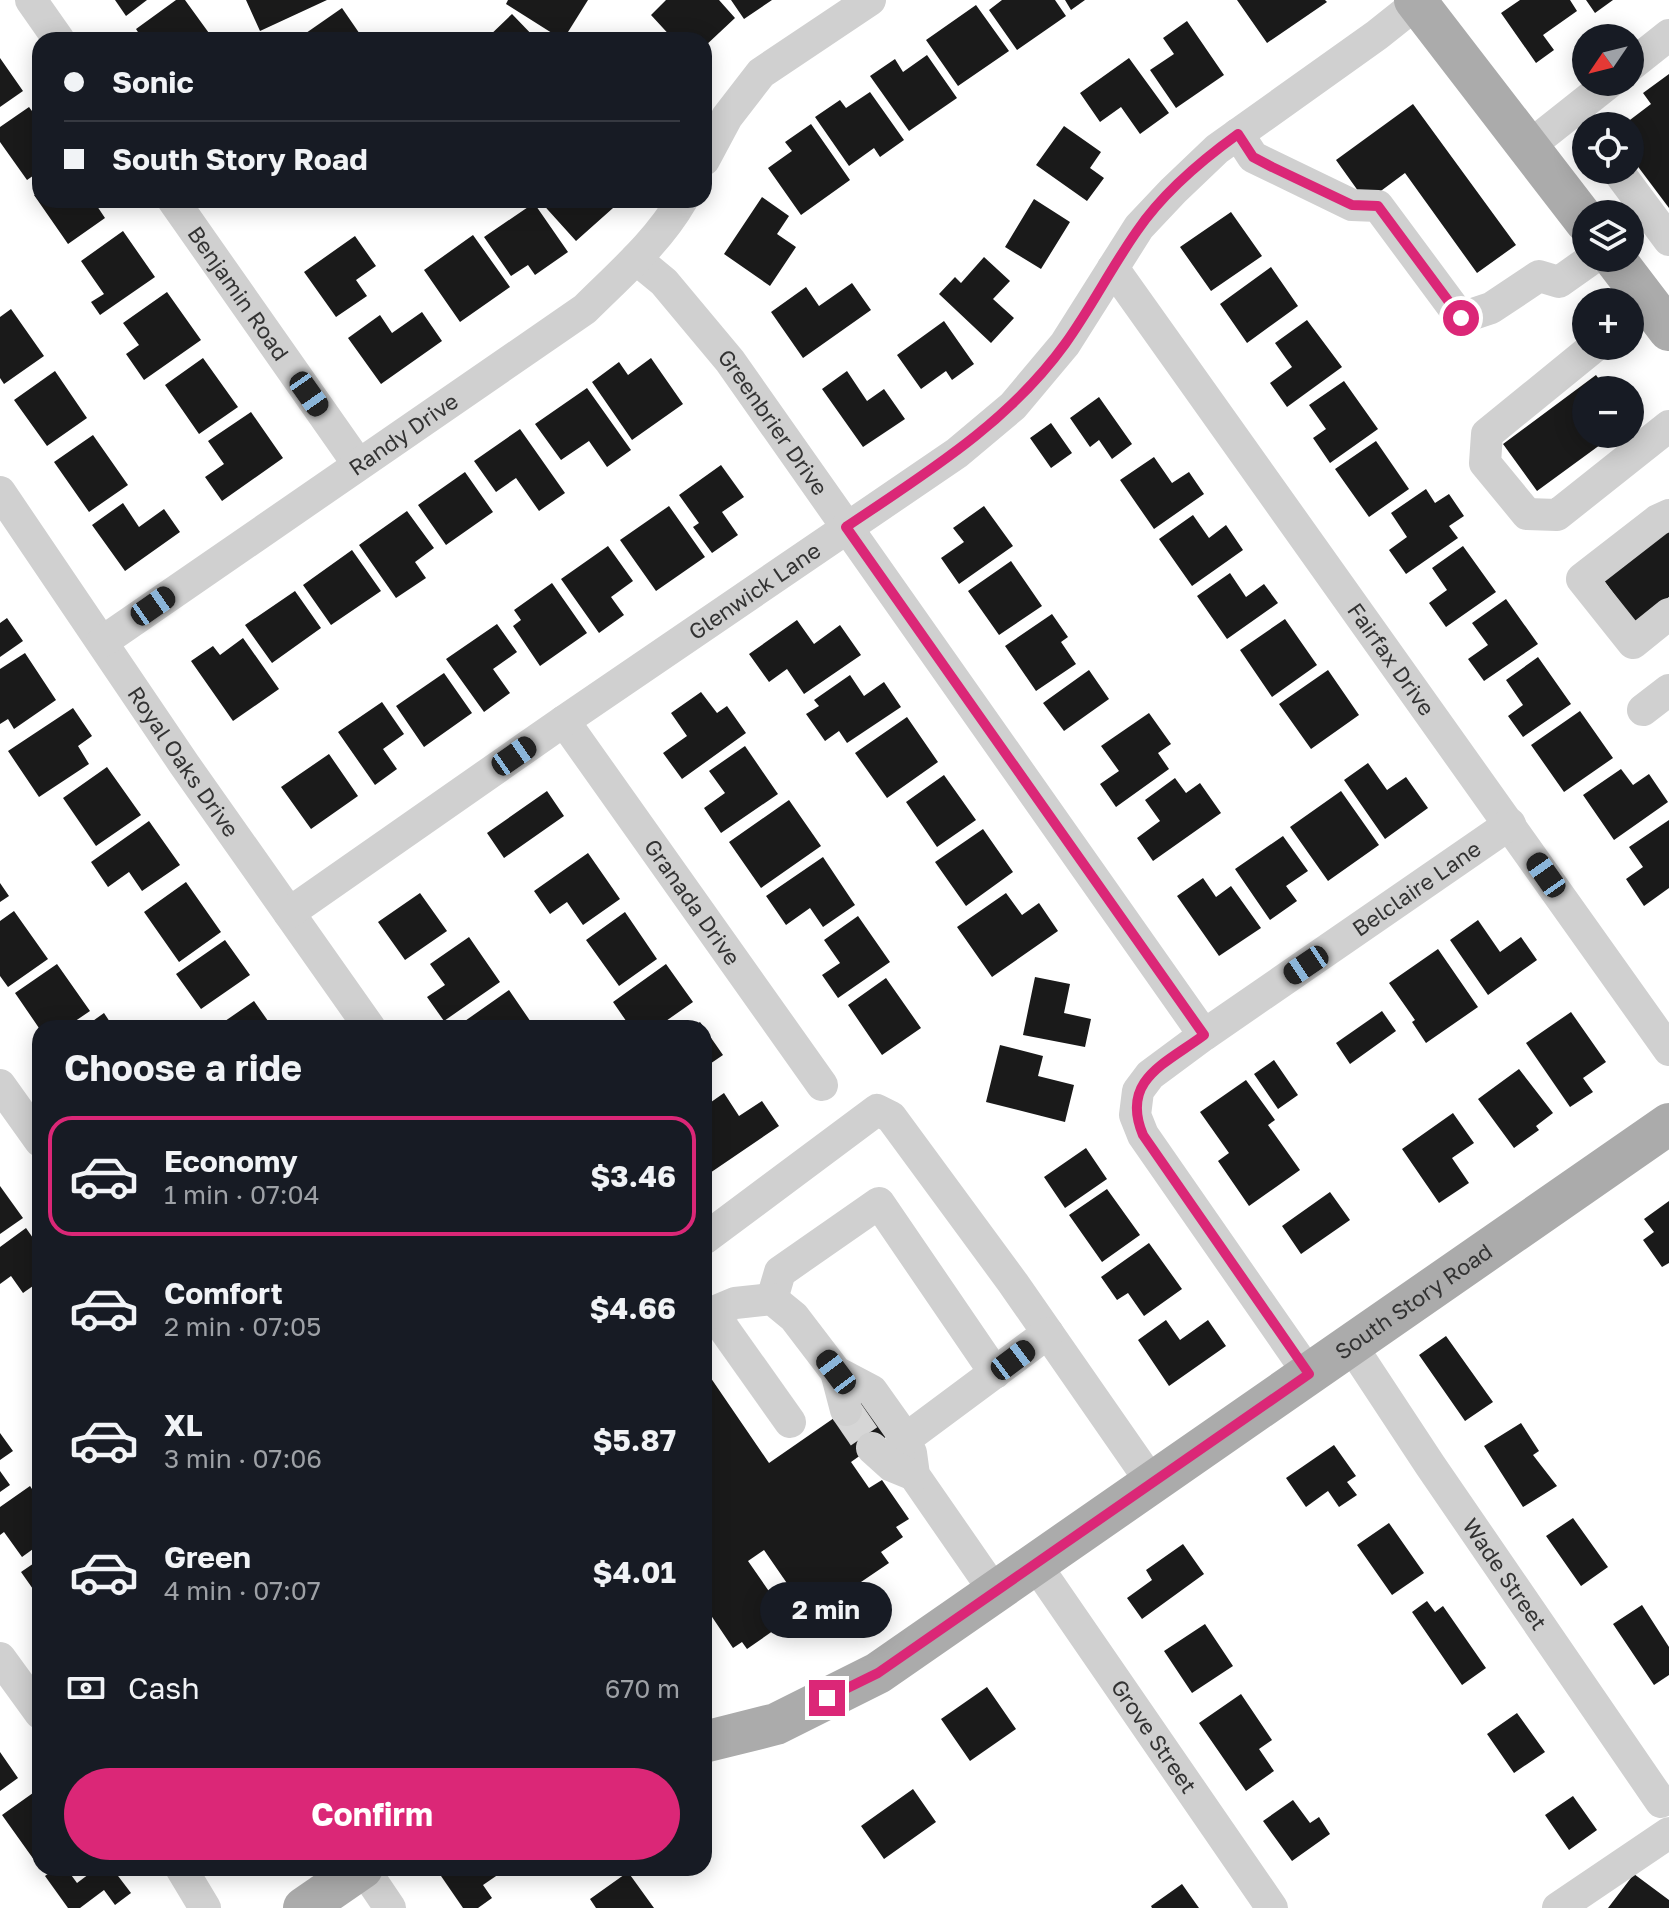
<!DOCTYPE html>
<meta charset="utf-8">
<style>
:root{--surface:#171b24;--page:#242831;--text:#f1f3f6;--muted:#9ea1a6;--line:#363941;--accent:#db2777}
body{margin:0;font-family:"Golos Text",sans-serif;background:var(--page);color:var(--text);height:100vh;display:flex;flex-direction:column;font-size:30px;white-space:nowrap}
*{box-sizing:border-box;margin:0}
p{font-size:26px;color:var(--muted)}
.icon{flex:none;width:44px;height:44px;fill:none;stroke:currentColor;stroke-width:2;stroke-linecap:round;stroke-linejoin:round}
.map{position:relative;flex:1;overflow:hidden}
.side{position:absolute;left:32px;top:1020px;width:680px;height:856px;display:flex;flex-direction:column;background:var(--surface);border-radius:24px;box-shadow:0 4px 20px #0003}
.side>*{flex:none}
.hud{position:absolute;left:32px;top:32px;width:680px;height:176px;border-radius:24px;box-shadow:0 4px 20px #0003;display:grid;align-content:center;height:176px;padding:0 32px;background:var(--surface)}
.needle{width:52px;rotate:235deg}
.tools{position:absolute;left:1572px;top:24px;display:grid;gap:16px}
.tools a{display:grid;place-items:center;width:72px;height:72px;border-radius:50%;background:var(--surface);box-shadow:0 4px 20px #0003;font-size:40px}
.end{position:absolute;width:36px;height:36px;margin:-18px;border:10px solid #db2777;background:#fff;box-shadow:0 0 0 4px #fff}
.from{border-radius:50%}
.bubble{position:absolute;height:56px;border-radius:28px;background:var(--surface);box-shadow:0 4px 20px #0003;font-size:26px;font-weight:700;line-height:56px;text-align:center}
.car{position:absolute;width:24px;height:48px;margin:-24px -12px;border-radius:10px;box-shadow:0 0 6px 2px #0007;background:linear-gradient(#222 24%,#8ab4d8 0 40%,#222 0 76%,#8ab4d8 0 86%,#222 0)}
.hud b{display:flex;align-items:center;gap:28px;height:76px;font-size:30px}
.hud b+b{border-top:2px solid var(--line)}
.hud i{width:20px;height:20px;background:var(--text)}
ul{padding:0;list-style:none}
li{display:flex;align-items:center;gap:24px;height:120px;margin:0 16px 12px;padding:0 16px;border:4px solid transparent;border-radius:24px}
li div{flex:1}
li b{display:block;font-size:30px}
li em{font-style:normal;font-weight:700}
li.selected{border-color:var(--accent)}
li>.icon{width:72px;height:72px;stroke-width:1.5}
h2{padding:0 32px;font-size:36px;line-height:96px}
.pay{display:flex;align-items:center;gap:20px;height:88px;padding:0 32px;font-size:30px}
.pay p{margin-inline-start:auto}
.primary-button{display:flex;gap:16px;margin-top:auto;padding:16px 32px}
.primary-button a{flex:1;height:92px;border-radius:48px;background:var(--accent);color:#fff;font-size:32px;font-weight:700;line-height:92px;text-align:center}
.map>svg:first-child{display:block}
</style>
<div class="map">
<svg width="1669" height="1908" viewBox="0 0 1669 1908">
<rect width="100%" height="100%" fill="#fff"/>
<!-- building -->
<path fill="#1a1a1a" d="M115,0h32l-21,16z
M176,0h9l29,40h-71l-7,-11z
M246,0h81l-67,31z
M508,0h80l-25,40 -57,-36z
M666,0h53l16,18 -31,29v-7h-30l-23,-25z
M731,0h41l-28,19z
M1002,0h53l11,16 -49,34 -28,-40z
M1065,0h20l-14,10z
M1237,0h88l2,2 -60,41z
M1520,0h50l7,11 -34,24 11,15 -18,13 -35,-50z
M1586,0h27l-18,13z
M976,5l33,46 -51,35 -32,-46z
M342,8l22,32h-68z
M512,14l25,26h-52z
M1187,21l37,54 -48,33 -26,-38 24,-16 -11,-16z
M927,55l30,43 -48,33 -39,-55 25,-17 8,13z
M0,58l23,33 -23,16z
M1129,58l40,55 -29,21 -19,-27 -21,15 -20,-29z
M1669,74v134l-39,-52v-30h-8l29,-22 -8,-11z
M870,92l34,48 -24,17 -6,-9 -25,18 -34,-49 25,-17 6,8z
M1413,104l103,141 -39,28 -72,-100 -39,29 -30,-42z
M29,107l11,15v49l-13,9 -27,-38v-15z
M811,124l39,56 -49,35 -33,-47 24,-17 -7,-9z
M1064,126l37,26 -11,16 14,10 -17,23 -51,-36z
M40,191v9h53l12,18 -37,26 -34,-49z
M762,197l27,19 -12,18 19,13 -26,39 -46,-32z
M1034,199l36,23 -29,47 -36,-22z
M539,200h83l-46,41z
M534,203l34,49 -33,23 -7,-10 -17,11 -27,-39z
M1231,212l31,44 -51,35 -31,-44z
M123,231l32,46 -55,38 -9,-13 13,-8 -23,-33z
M473,235l37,52 -50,35 -36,-52z
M355,236l21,30 -20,14 11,16 -31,21 -32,-45z
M984,257l26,24 -17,18 21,19 -23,25 -52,-49 16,-17 6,6z
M1271,267l27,39 -51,37 -27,-39z
M852,283l19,27 -68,48 -32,-46 35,-25 13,19z
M167,292l34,48 -57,40 -18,-26 13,-9 -16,-22z
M11,309l33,47 -40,28 -4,-6v-61z
M422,312l20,29 -61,43 -33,-46 32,-23 12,18z
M1307,320l35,47 -55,40 -17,-24 22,-16 -17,-24z
M944,321l30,43 -22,16 -6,-9 -25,18 -24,-34z
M203,358l35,49 -39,27 -34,-49z
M651,358l32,46 -51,36 -40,-58 27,-20 9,13z
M55,371l32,47 -40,28 -33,-46z
M847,371l20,30 17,-12 21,30 -42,28 -41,-58z
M1596,375l11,15h-21v44h29l-78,57 -34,-47z
M1344,381l34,48 -48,34 -17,-25 13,-9 -17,-24z
M587,388l44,62 -24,17 -18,-26 -28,19 -26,-36z
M1099,397l33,47 -20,15 -13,-19 -9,7 -20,-29z
M251,412l32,46 -61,43 -17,-24 19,-13 -16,-23z
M1051,423l21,30 -21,15 -21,-30z
M520,429l45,64 -26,18 -23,-33 -20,14 -22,-31z
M93,435l35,50 -39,27 -35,-50z
M1376,441l33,48 -40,28 -34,-48z
M1154,457l18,26 17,-11 15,22 -50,35 -34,-49z
M721,465l23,32 -22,15 16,23 -26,18 -19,-26 6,-4 -20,-28z
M465,472l28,40 -47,33 -28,-40z
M1426,489l9,14 14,-9 15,22 -15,10 9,12 -52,36 -17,-24 18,-13 -16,-24z
M123,503l16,24 25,-18 16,23 -55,39 -33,-46z
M669,506l36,51 -49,34 -36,-51z
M984,506l29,40 -54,38 -18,-26 23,-16 -11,-14z
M407,511l27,37 -19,14 11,16 -30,20 -37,-53z
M1193,515l16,23 17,-13 17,25 -51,36 -33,-47z
M1669,521v76l-35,25 -36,-50z
M608,546l25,35 -22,16 13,18 -25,18 -38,-54z
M1463,546l33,46 -50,35 -17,-24 18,-13 -15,-22z
M352,550l29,41 -50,34 -28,-40z
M1011,561l31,45 -43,29 -31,-44z
M1230,573l16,24 18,-13 14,19 -51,36 -30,-43z
M552,583l35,50 -47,33 -27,-40 8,-6 -7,-10z
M295,591l26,37 -49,35 -27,-38z
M1506,599l32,45 -54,37 -16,-22 20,-14 -16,-22z
M1052,614l16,23 -7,5 15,22 -40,27 -31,-45z
M7,618l16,23 -23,16v-34z
M1285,619l32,46 -45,32 -32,-47z
M797,620l17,24 26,-19 21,30 -57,39 -17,-25 -18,13 -20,-28z
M497,624l20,28 -24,17 17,24 -26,19 -38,-53z
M243,638l36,51 -46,32 -42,-60 22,-15 7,9z
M25,653l31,47 -42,29 -6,-10 -8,5v-55z
M1538,657l33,47 -48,33 -15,-21 15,-11 -17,-25z
M1089,670l20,29 -45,32 -21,-28z
M1328,670l31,45 -48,34 -32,-45z
M444,673l28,40 -48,34 -28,-41z
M850,675l14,21 20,-14 17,25 -54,36 -8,-12 -14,10 -19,-27 13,-8 -5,-6z
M701,692l16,21 10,-7 19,27 -64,46 -19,-26 24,-17 -16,-23z
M382,702l22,32 -21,15 14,20 -22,16 -37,-53z
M73,708l19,28 -14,10 11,18 -50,33 -31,-46z
M1580,711l33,47 -49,34 -33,-47z
M1149,713l22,31 -13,9 11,16 -53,38 -16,-23 19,-13 -18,-25z
M907,717l31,45 -51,36 -32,-45z
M745,746l33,48 -57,39 -17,-25 21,-15 -16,-22z
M329,754l29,42 -47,33 -30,-42z
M1368,763l19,27 19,-13 22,31 -43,31 -41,-59z
M107,767l34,48 -45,31 -33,-48z
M1621,769l12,16 16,-11 19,28 -54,38 -31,-45z
M944,775l32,45 -39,27 -31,-45z
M1175,778l11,15 14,-10 21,30 -68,48 -16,-23 23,-17 -15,-21z
M547,791l17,25 -60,42 -17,-25z
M1341,791l38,54 -51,36 -38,-54z
M789,800l32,46 -60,42 -32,-46z
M1669,820v68l-25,18 -18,-27 17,-12 -14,-20z
M149,821l31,44 -38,26 -13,-19 -21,15 -17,-25z
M983,829l30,43 -47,34 -31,-44z
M1283,836l25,35 -22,15 11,15 -27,19 -35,-51z
M588,853l32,46 -37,26 -16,-23 -17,12 -16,-23z
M823,857l32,48 -32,22 -13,-19 -24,17 -20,-29z
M1203,878l13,19 15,-11 30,42 -42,28 -42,-60z
M186,882l35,50 -42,30 -35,-50z
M0,883l9,13 -9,6z
M420,893l27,38 -42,29 -27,-38z
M1006,893l16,22 17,-12 19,28 -66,46 -35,-50z
M14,911l34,48 -40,28 -8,-11v-55z
M625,912l32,47 -38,27 -33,-46z
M858,916l32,46 -52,36 -16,-23 18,-12 -16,-23z
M1478,920l22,32 21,-15 16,23 -49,35 -38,-55z
M469,937l31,45 -56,39 -17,-24 18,-12 -15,-21z
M225,940l25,35 -49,34 -25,-35z
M1438,949l40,58 -52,36 -14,-21 3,-2 -26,-37z
M57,964l33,47 -25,17h-26l-24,-35z
M666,964l27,38 -37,26h-25l-18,-26z
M1035,977l35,7 -6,29 27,6 -6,28 -62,-12z
M886,978l35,50 -39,27 -34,-50z
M509,990l26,38h-80z
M254,1001l19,27h-58z
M1382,1011l14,20 -46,33 -14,-21z
M1571,1012l35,50 -23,16 10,14 -23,15 -44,-64z
M104,1013l10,15h-31z
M700,1022l23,33 -19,13v-40h-13z
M1000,1045l43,11 -5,20 36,9 -9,37 -79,-20z
M1274,1060l24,35 -20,14 -24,-35z
M1519,1069l34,44 -17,13 3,4 -25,18 -36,-49z
M704,1076l8,11 -8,6z
M1246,1080l29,40 -7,5 32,45 -51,36 -31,-45 11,-8 -29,-41z
M724,1093l15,23 23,-15 17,25 -72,49 -3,-4v-31l4,-3 -4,-6v-24z
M1453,1113l21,30 -22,15 17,25 -30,20 -37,-54z
M1086,1148l21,31 -42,29 -21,-31z
M0,1186l23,32 -23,16z
M1107,1189l33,46 -38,27 -33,-47z
M1330,1192l20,28 -49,34 -19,-28z
M1669,1201v62l-7,4 -19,-27 11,-8 -10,-13z
M26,1228l14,20v33l-17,12 -12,-17 -11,8v-37z
M1149,1243l33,46 -38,27 -16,-23 -11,7 -16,-23z
M1166,1320l14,20 28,-20 18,26 -57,40 -31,-46z
M1446,1336l47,66 -28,19 -46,-66z
M704,1368l65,95 91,-63 26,37 -35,25 18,26 13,-8 27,39 -13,8 7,10 -22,15 8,11 -56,38 -8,-12 -23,16 -38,-55 -16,11 36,52 -9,6 5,7 -33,23 -5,-7 -9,6 -29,-43v-92l6,-4 -6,-9z
M1521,1423l18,28 -6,4 24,31 -34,21 -39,-61z
M0,1433l13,18 -13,9z
M1334,1445l22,31 -9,6 10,13 -18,12 -11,-16 -22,16 -20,-29z
M0,1471l10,14 -10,7z
M30,1486l10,15v43l-18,13 -18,-25 -4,3v-28z
M1573,1518l35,49 -27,19 -35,-50z
M1389,1523l35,50 -32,22 -35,-50z
M1183,1544l21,30 -62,45 -15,-21 25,-18 -6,-10z
M40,1559v40l-19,-27z
M1427,1601l8,11 8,-6 43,62 -24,17 -50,-73z
M1642,1605l27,42v28l-15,10 -41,-61z
M1205,1624l28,42 -41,27 -28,-42z
M987,1687l29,42 -46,32 -29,-42z
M1241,1694l31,46 -13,9 15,22 -28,20 -47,-68z
M1517,1713l28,39 -31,21 -27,-39z
M0,1752l18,26 -18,13z
M40,1788v74l-3,2 -35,-49z
M913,1789l23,33 -52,37 -23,-33z
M1573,1796l24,34 -28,20 -24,-35z
M1293,1800l17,23 9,-6 11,17 -38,27 -29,-40z
M56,1868h10l11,15 20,-15h15l19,25 -16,12 -11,-15 -24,18h-12l-23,-32z
M452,1868h44l3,6 -16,11 9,13 -14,10h-15l-22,-32z
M628,1872l26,36h-58l-6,-9z
M1634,1874l35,26v8h-61z
M1182,1884l17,24h-47l-1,-2z"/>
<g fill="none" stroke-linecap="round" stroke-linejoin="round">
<!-- minor-tunnel -->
<path stroke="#d6d6d6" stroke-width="32" stroke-dasharray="32 16" stroke-linecap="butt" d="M846,1410l26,38"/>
<!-- minor -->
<g stroke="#d0d0d0" stroke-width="32">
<path d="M31,0l28,40"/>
<path d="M1630,66l39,-31"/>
<path d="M1238,134l15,23 99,48 26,1 83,112 30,-10 48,-32 20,6 34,-24"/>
<path d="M1528,147l82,-65"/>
<path d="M704,160l23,-43 34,-44 109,-73"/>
<path d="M1617,170l52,70"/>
<path id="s1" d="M173,200l185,264"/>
<path id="s2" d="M636,259l28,23 66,79 474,674"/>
<path id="s3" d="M1113,268l556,782"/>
<path d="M1595,346l-108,88 -2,29 42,51 30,1 112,-89"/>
<path id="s4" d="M0,492l184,272 186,264"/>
<path d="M1669,515l-11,5 -76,59 51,64 36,-29"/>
<path id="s5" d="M102,642l483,-333c34,-34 73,-67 97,-109"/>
<path d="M1643,710l26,-20"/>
<path id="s6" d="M564,721l258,364"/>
<path id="s7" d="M289,913l275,-192 393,-268 56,-47 52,-62 74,-117 34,-36 44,-42 160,-114 44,-35"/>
<path d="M0,1085l40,56"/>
<path d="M704,1239l173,-129 14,7 122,166 139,200"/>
<path d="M772,1299l8,-27 99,-69 116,170"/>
<path d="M712,1312l78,110"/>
<path d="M704,1316l31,-13 37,-4 22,18 42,55 36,19 27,38 12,24 3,22 81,117"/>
<path id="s8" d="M1351,1345l79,120 231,337"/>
<path d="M836,1372l10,38"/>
<path id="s9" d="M1309,1374l-166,-239 -8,-20 3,-24 12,-16 54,-40 306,-211"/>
<path d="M904,1440l144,-107"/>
<path d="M872,1448l20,18 22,9"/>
<path id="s10" d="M1036,1565l236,343"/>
<path d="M0,1658l40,55"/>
<path d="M181,1868l24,40"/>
<path d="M363,1868l27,40"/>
<path d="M1558,1908l111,-75"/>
</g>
<!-- major -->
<g stroke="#ababab" stroke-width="42">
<path d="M1415,0l171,222"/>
<path d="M1614,258l55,72"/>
<path id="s11" d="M704,1742l72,-18 102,-51 791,-549"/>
<path d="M304,1908l58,-40"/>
</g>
</g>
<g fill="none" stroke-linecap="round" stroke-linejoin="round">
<!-- route -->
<path stroke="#db2777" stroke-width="10" d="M827,1698l51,-25 431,-299 -166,-239c-23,-55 22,-71 61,-100l-358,-508c80,-54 162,-104 219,-183 26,-36 46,-76 72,-113 25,-37 65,-71 101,-97l15,23 19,10 80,38 26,1 83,112"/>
</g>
<g text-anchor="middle" stroke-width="8" stroke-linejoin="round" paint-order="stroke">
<!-- street labels -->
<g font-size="22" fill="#333" stroke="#fff">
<text dy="8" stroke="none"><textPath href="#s1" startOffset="114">Benjamin Road</textPath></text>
<text dy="8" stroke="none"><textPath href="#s2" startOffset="214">Greenbrier Drive</textPath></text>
<text dy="8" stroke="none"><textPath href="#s5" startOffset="366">Randy Drive</textPath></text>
<text dy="8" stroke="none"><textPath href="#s7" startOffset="566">Glenwick Lane</textPath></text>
<text dy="8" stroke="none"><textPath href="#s3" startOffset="480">Fairfax Drive</textPath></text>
<text dy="8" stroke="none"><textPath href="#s4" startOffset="326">Royal Oaks Drive</textPath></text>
<text dy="8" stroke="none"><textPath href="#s9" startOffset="682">Belclaire Lane</textPath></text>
<text dy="8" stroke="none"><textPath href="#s6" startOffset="222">Granada Drive</textPath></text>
<text dy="8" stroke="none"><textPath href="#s11" startOffset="840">South Story Road</textPath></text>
<text dy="8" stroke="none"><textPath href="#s8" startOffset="276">Wade Street</textPath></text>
<text dy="8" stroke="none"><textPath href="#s10" startOffset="208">Grove Street</textPath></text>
</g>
</g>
</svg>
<div class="tools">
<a><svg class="needle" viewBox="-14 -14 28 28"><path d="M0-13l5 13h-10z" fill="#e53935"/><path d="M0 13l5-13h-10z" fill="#9ea1a6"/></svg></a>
<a><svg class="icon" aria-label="locate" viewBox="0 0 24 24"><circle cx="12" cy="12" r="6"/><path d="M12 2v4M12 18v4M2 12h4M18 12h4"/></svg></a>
<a><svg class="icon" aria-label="layers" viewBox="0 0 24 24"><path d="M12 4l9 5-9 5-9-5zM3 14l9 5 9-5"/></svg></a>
<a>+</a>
<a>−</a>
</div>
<i class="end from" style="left:1461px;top:318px"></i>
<i class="end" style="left:827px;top:1698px"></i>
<div class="bubble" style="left:760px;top:1582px;width:132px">2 min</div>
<i class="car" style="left:309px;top:394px;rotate:145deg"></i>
<i class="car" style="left:153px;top:606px;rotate:55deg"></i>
<i class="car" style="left:514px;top:756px;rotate:55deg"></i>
<i class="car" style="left:1546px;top:875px;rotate:325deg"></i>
<i class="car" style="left:1306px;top:965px;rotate:236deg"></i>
<i class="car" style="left:1013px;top:1360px;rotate:53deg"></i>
<i class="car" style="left:836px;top:1372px;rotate:323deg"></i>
<div class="hud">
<b><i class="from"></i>Sonic</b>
<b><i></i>South Story Road</b>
</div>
<section class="side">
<h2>Choose a ride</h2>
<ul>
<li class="selected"><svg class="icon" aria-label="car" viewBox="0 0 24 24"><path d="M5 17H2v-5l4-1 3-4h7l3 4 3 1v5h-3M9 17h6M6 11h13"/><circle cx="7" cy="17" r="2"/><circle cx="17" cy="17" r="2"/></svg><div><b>Economy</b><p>1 min · 07:04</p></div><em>$3.46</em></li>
<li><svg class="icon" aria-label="car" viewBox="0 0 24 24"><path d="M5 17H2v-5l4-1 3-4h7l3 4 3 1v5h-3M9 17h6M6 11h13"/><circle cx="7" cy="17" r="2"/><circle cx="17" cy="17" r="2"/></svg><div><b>Comfort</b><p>2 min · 07:05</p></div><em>$4.66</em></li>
<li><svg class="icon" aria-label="car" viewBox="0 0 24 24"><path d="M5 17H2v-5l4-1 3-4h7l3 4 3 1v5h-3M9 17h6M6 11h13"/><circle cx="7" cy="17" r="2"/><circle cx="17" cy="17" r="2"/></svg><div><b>XL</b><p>3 min · 07:06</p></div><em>$5.87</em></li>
<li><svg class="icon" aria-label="car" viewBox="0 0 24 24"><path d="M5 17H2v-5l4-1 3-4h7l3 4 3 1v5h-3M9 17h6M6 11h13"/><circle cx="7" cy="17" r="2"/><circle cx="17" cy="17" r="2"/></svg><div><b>Green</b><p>4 min · 07:07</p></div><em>$4.01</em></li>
</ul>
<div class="pay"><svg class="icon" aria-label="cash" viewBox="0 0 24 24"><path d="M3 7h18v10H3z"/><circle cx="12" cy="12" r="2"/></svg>Cash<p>670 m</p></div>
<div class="primary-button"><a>Confirm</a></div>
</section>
</div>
